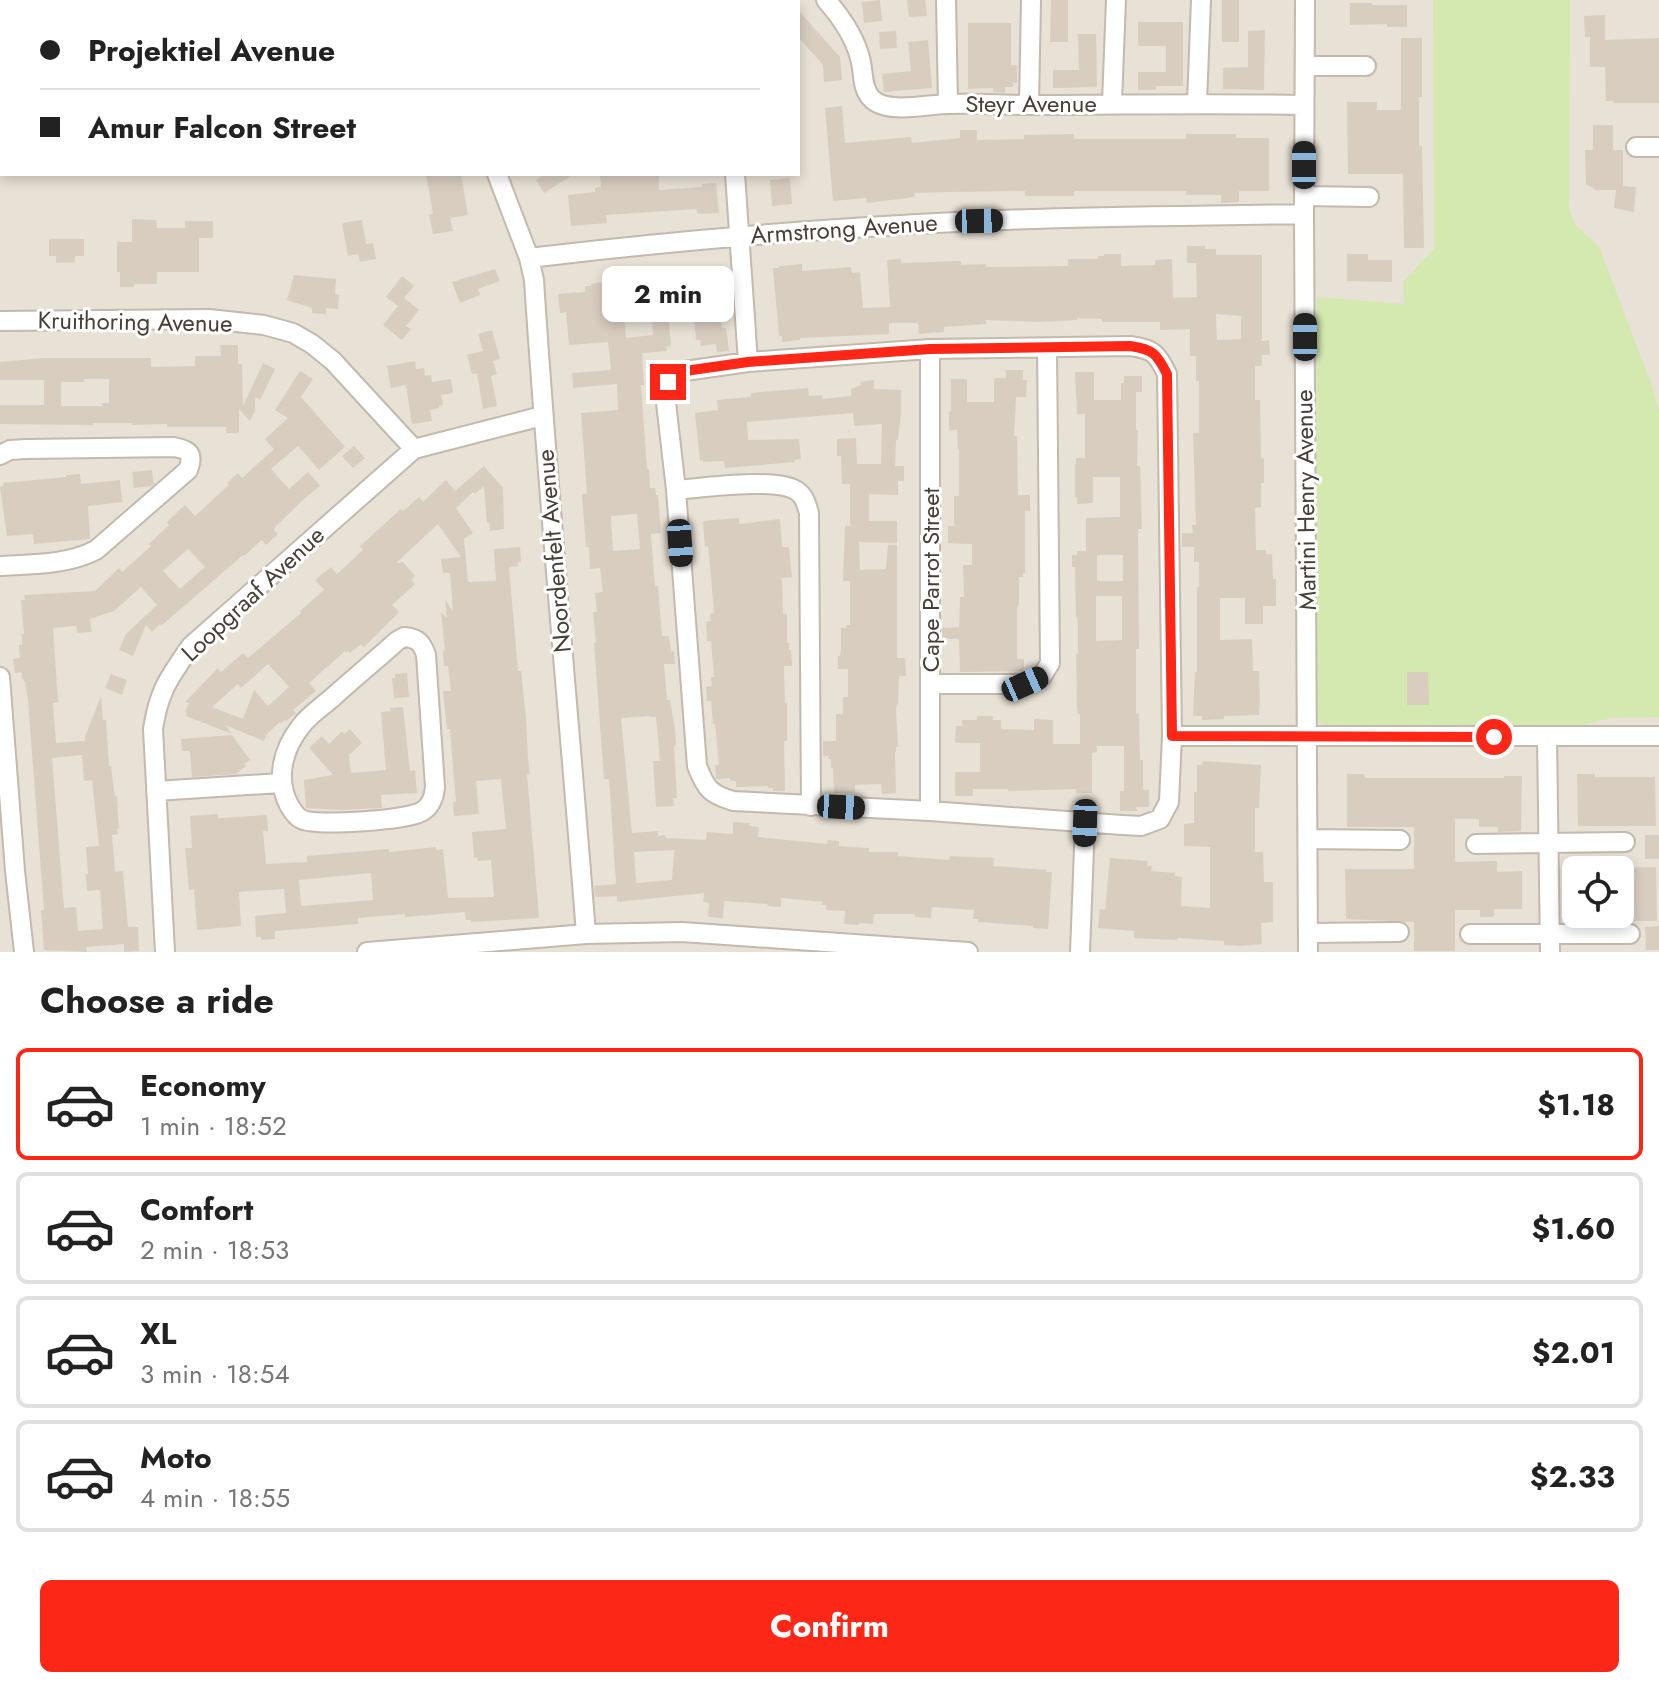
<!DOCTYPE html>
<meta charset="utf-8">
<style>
:root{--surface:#fff;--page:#f2f2f2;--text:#222;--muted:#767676;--line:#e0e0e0;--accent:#fc2716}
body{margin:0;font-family:Jost,sans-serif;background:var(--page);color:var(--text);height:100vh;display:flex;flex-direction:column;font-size:30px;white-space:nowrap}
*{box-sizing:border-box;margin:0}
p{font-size:26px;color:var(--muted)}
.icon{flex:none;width:44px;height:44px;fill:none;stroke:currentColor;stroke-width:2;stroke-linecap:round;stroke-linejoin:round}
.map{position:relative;height:952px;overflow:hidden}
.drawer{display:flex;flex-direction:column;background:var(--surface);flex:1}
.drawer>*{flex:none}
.guide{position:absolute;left:0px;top:0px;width:800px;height:176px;box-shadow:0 4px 12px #0003;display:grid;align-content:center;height:176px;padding:0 40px;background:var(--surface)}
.tools{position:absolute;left:1562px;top:856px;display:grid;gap:16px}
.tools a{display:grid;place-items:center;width:72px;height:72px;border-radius:12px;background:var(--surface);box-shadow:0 4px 12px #0003;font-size:40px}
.end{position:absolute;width:36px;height:36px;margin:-18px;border:10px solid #fc2716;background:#fff;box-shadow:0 0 0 4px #fff}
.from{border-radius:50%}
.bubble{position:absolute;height:56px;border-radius:12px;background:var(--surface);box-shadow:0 4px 12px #0003;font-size:26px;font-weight:700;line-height:56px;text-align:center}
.car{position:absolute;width:24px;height:48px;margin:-24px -12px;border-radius:10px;box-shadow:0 0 6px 2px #0007;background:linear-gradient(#222 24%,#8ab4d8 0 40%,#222 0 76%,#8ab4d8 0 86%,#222 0)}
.guide b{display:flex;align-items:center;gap:28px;height:76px;font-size:30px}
.guide b+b{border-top:2px solid var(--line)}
.guide i{width:20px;height:20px;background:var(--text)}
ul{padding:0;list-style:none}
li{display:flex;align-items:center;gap:24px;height:112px;margin:0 16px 12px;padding:0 24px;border:4px solid var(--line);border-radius:12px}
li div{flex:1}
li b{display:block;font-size:30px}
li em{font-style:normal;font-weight:700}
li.current{border-color:var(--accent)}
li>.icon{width:72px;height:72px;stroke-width:1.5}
h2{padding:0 40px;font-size:36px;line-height:96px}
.cta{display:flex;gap:16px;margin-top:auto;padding:16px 40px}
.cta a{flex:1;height:92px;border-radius:12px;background:var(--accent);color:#fff;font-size:32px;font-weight:700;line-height:92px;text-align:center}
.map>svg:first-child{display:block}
</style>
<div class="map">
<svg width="1659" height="952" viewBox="0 0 1659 952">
<rect width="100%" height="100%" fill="#f4efe7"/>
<!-- residential -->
<path fill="#e8e1d5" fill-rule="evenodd" d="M0,0h1659v952h-1659zM2,2h796v172h-796zM1576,870h44v44h-44z"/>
<!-- green -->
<path fill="#d3e9b0" d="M1433,0h137l-1,209 6,16 24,22 52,136 8,29v305l-48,1 -44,11 -237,1 -10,-7 -5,-9 2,-417 87,7 -1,-22 31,-33z"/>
<!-- building -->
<path fill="#d9cdc0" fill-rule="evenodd" d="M880,0l2,21 -18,2 -2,-21z
M907,0h18l2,16 -18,1z
M1051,0h17v42h-18z
M1222,0h17v42h-17z
M1350,3h22v2h35v22h-20v-3l-37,1z
M798,10l42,47 2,23 -18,2 -1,-17 -25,-28z
M1605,15v25l54,-2v65h-46v-2h-7l-1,-34h-15v-30h-5l-1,-21z
M1138,22h45v64h-27v4h-18v-18h28v-26h-28z
M968,23h43v42h6v18h-4v4h-8v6l-12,-1v-4l-25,1z
M1265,30l-1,60 -41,-1v-21l25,-1v-36z
M896,31l1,17 -17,1 -1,-17z
M1078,34h18l1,53 -44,1v-18h26z
M1401,38h21v59h-3v49h3l2,102h-20l-1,-74h-55l-1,-72h30v8h24z
M928,40l4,48 -48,4 -2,-18 29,-3 -3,-29z
M842,106l3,37 66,-6 1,6 48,-5v-8h17v10l47,-1v-4l50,-1v5h112v-5h50v4h33v53h-30v11l-18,1v-8h-35v-4h-112v5h-49v-5l-77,1 -34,1 1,4 -48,6 -1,-5 -33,3 -8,-93z
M1593,125h20v25h10v36l13,1 -2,25 -20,-4 2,-18h-20l-10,-6 -1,-34h8z
M426,174h35l7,41 -18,3 3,13 -20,3 -4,-20h4z
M545,174h29l-30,19 -8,-13z
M600,174h59v16l43,-3v-3l14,-1 3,30 -21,1 -2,-5 -90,6 1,8 -36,3 -3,-31 27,-3v-4l6,-1z
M790,178l2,26 -20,2 -2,-26z
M132,219l24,1 1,8h28v-7h28v17h-14v34h-42v12h-23v3h-14v-15h-3v-30h15z
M362,220l4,24 7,-1 3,16 -16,3 -2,-8 -10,2 -6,-33z
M49,239h35v17h-9v6l-19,1v-7h-7z
M1187,246h18v3h11v6h46v86l7,-1 1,15h-8v11h-7v34h5l1,58h3v25h-3v24l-6,1 1,42h10v4h6l1,25h3v27h-13v18h-18v-26h-25v42l32,-1 1,32h6l1,28 -1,16 -35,1v3l-22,1v-4h-9l2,-44h2v-85h2v-25h-5v-15h-12v-14h11l-1,-8h4l-3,-92h6v-52h-3v-25h-6v-27l-30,1v-8h-58v-3l-25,-1v2l-37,2 -54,-2v4l-42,3v5l-25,2 -1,-11h-29v11l-89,4v2l-18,2v-6h-3l-6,-68h6v-2l23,-2v7l49,-4 1,6 8,-1 3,36 27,-1 -3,-47 14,-1v4l60,-2v4l25,-1v3h5l77,-1v-7h30v-3h6v-2h17v12l34,-1v-5l17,-1 1,39 24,-1 -1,-34h-9zM1216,314l25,2v23l-24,1z
M1347,254h21v6h24v22l-45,-1z
M495,269l5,12 -22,8 2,6 -20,8 -8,-21z
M294,275l42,4 -1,15 4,1 -1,14 -12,-1v6l-14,-1v-5l-25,-8z
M402,276l12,10 -10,12 15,12 -13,16 5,3 -9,11 -19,-15 15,-19 -12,-9z
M706,276l3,30 11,-1 2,23h4l3,23 -12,1 -1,-8 -15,2 -1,-6h-4l-2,-22 -25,3 2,25 -5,1 1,4 -25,2 2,32h-3l6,84h2l1,19h5l1,7h2l3,38 -10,1 4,52h3l4,50h7l2,16 3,-1 1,13h-11l3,36h3l5,30 1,15 -2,1 3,52h-4l1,8 -18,1 -3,-46h7l-4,-44h-6v-1l-29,2 11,115 26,-2v5l7,-1 1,3 40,2 1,-8 26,2v-12l17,1 -1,3 10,1 -1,10 69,7 1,-4 11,1v5l30,2v4h29v4l51,4 1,-4 44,2 -1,8 54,4 -1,2h6l-4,57 -15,-1v-2l-55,-4v-3h-5l1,-9 -42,-3 -1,11 -16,-1v-3h-41l-1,10 -14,-1v2l-15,-1 1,-13 -19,-1v-5h-4l1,-3 -42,-4v9l-14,-1 1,-2 -44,-3 -1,17 -15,-1 1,-14 -6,-1 1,-9 -87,9v-6l-22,1 -1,-11 22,-2 -7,-105h-5l-10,-136h2l-3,-31h4l-2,-19 8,-1 -3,-24 -10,1 -1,-22h-3l-4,-53h5l-6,-81 37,-3 -1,-26 -44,4 -1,-15 39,-3 -3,-28 -39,3 -3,-33 -6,1 -2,-19 27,-2v-6h6v-2l17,-2 1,7 52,-4 2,21 29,-2 -3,-27zM651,310l2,25 -27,3 -2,-25zM637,514l3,35 -27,2 -2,-35zM674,850l-2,30 -36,3 -2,-31z
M492,330l8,29 -7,2 4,13 -6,2 6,30 -14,3 -6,-36 -5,1 -5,-19 16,-4 -5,-17z
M220,345h18v19h4l1,42 20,-43 12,6 -15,31 -5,-3v14l-5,10 -11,-12v24h-13v-6h-59v-3l-35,1v-2h-39v2l-93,-1v-19h44v-25h-44v-18l44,-4h107v9l44,-1v-10h26zM84,379h25v24h-7v3h-41v-24h23z
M415,361l1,8 8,-1 1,8 6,-1 1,7 19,-3 2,14 -12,2 2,10 -4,1v2l-9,2 2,11 -20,3 -6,-39 -15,3 -4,-22z
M1006,370h17v10h4l-1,17h-10l-2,39h3l1,59h12v16h-5v62h-2v4h-4v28l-2,4v50h7v12l-64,1 -1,-33h-17v-11l17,-1 1,-30h4l-1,-32h9v-21l-24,-1v-17h6v-30h5v-47h-1l-1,-19h-8v-18l2,-1v-32h16v23h27v-24h12z
M300,371l13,8 -12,18 44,50 -26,23 -21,-24 -27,23 18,20 19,-17 12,14 -14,11 -31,30 -1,3 4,4 -12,11 -4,-5 -18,16 -1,-1 -82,71 -1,-2 -8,8 -6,-7 -13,31 -14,-6 7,-16 31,-29 -16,-18 -27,24 -24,8 2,13 -15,1 -1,-7 -23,2 5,74 -5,1 3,40 29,-2v-4l16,-41 2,24h3l3,46h2l3,25 1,5h2l2,33h-2l1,5 -6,1 3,37 8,-1 5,56h10l1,24 -15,1v-8l-38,3 1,5 -43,-2 -3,-40h3l-16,-209 -3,-19 -3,-4v-6l-7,1 -2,-14 7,-1 -1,-13h3v-11h2l-3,-34h4l-1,-5 71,-4 24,-23 3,4 29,-26 -2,-2 20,-19 -2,-3 18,-17 10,11 34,-31 -2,-2 11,-10 4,5 32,-29 -9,-10 23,-21 -13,-8zM188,549l17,18 -25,22 -17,-18zM82,755l2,26 8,-1 7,66 -13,1 2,27h-2l1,17 13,-1 3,39 -25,2 -2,-24 -12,1 -12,-150z
M1075,372h19v28h27v-17h3v-7h18v16h-6v38h2l-1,36h3l2,63h-4l1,120h-3v65h3l1,46h3v30h6v17h-13l1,4h-17v-20h4v-45h-27v6l-5,1v40h-16v-4l-68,2v-2h-35v7h-18v-24h25v-29h-25l1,-17h6v-6h15v-4h16v4h8v9l33,1v-11l19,1v24h27v-30h-2l-1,-7 -1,-53h2v-30l-1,-7h-1l-1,-50h-3v-12h5v-4h9v-33l34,-1v-40h-27v26l-16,1v-7h-2v-33h1v-6h9v-44h-8zM1097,555h26v26h-26zM1096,596h26v44l-26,1z
M874,380v9l27,1v24l-3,26h-2l-1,26h9v15h-6v14l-29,-1v27h28v22l-38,-1 1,28 26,-1 2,-24h9v113h8l1,18h-7l-1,28h-1l-1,5 2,38h-2v5h-1l1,41 -14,1 -1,-10 -26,1v8h-21l-1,-25h-2v-9h-3l1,-3h-6v-15h13v-27h7v-17h5v-28h-10v-13h2l1,-5v-23h5v-3h4v-44h-7l2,-55h5v-42h-8l-1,-28h-4v-17l19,-1 1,26h24l1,-40 -28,2 -1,-13 -106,9 1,18 51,-1 2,20 -7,1 1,2 -70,6 -1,-6 -2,-1 -19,1v-2l-3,1 -5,-48 23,-3 -1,-10 34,-3v-4l57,-5 1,8 13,-1 1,4 28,-3v-7l10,-4 -1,-3z
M354,446l11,12 -12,10 -11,-12z
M483,465l20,23 1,41 -14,2 -1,-9 -2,1 -3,-37 -9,8 -2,-2 -17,16 17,25 -9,6 4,43 28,-1 -2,-32 26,-2 1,15h-3v4l-9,1 9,104h3l5,47 2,41 2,15h-3l12,144 -68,4v-2h-5l-1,-8 -60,5v-3l-47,4v6l-83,7v8l-14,1v-3h-5l-1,-21 31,-3 -2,-24 -45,3 2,34 -44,4 -3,-41 -5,1 -4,-42h7l-2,-32 27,-2 1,4h4l45,-3 1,16h-5l3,33 41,-2v-6l82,-7v3l47,-5v3l7,-1 5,49 46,-1 -3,-37 -13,1 -1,-4 -3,1 -2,-26 34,-3 -5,-50 -25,2 3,33 -25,2 -1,-14h3l-3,-35 -3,-38h-3l-4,-38h8l-3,-25h-4l-1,-16h2l-4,-38 6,6 -2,-19 8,13 -3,-39h-7l-2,-14 20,-2 -23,-33 -42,39 7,-1 12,14 -4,4 4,4 -23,21 7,7 -35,35 -3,-3 -11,9 -2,-2 -2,2 -1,-2 -36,32 7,8 -23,19 3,3 -10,8 -1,-1 -4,3 -1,-1 -13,12 -3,7 -39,-16 7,9 -46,-18 1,-3 -2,-1 4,-9 -4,-1 33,-34 3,4 22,-19 5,5 53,-45 -1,-2 24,-21 -9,-10 16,-13 6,7 26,-24 -3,-4 41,-37 2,2 16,-14 4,5 23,-22 9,11 28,-24zM268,664l21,23 -21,19 -14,-16 -11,29 -31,-12 26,-23 3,4zM371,873l2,27 -72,6 -2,-26z
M152,470l2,14 -3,2 -17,2 -2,-16z
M80,474l1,10 39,-4 2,22 -34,4 2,33 -56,5 -1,-10 -26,2 -7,-49 4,-1 -1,-3 63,-6v-2z
M739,518v6l41,-5 2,28h7l3,30 -10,1 1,36h4v29h2v7h2l1,16h-8l1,37h2v38h-3l1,50h-12v-3h-5v-2l-32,1v-6h-6v-3l-14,1 -1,-14h4l-4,-41h-2l-2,-23h-4l-1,-14 6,-1 -1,-9h3l-3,-36h-4l-1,-19 5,-1 -1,-7 4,-1 -4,-48 -2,-19 -3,1 -2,-26z
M1407,672h21l1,33h-22z
M407,673l2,24 -15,1 -2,-20h3v-4z
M111,674l16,6 -5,15 -17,-7z
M403,707l7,64 5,-1 2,23 -36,2 1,13 -41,2 -35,-2 -2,-28 29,-5 -23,-26v-2l12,-11 7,8 13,-13 3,3 5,-5 12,14 -13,12 2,18 35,-3 -5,-58 10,-1 -1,-3z
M232,735l18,25 -6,4 2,2 -10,8 -44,3 -2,-26h-8l-1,-12z
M1203,761l58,4 -2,43h-4v44h8l1,30h9v40l-12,1 1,21 -21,2 -17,-1v-4l-47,-3v2l-43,-2v-7l-36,-3 2,-19 5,1 5,-52 38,3 -1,5h5l-1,5 24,2v3l7,1 -1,29 29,2v-61l-26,-1v-22l10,-1v-31h3v-27h5z
M1347,774h17l1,4h139v-2h18l-1,55 -23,1v-5h-19v-8h-24v43l42,-1v11l25,-1v38h-28v8h-14v-7h-25v41h-41v-29l-68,-3 -1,-50h69v-42h-67z
M1577,774h18v3h60l1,49h-78z
M1645,835h14v24h-14z
M1656,867l1,54h-37v-53z
M1659,926v24h-13l-1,-23z"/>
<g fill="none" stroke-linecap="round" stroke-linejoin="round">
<defs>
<path id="minor" d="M826,0c15,17 28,35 34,58 4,13 1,29 11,40 16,17 57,6 78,6 26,-1 53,1 79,1 92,0 184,-2 276,0
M946,0l2,104
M1305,0l-1,214 4,738
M103,2v-2
M519,2l4,-2
M1305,66h61
M0,87h2
M1112,103l4,-103
M1197,103l4,-103
M1029,105l2,-105
M1636,147h23
M497,174l32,84 5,22c14,218 35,436 52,654
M735,174l13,188
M1304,196l65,1
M529,258c149,-18 298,-30 447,-37 109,-5 219,-5 328,-7
M0,321l209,-2 55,6 29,8 19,11 21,17 81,88
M1130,346c23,3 27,7 37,28l5,362 -3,66 -9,17 -19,7 -19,-1 -192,-14 -197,-10c-23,-7 -27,-12 -36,-35l-21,-276 -11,-96 3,-12 10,-10 70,-10 182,-13z
M930,349v462
M0,455l10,-5 16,-1 148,-2c16,3 20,7 14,23l-92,80c-29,15 -64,14 -96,16
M676,490c26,-2 101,-13 121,1 8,6 9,12 12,22l2,293
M404,637c14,1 18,6 22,18l9,132c-1,11 -4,20 -14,25 -15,8 -106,15 -120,7 -6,-3 -9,-9 -12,-14 -14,-27 -6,-56 12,-79 8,-11 22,-20 32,-29 21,-19 43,-37 64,-56z
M0,677l15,194 9,81
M932,684h93l17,-8 8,-13 -3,-315
M1172,736h487
M1547,737l3,215
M156,791l125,-8
M1308,839l92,1
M1476,844l149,-2
M1308,933l91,-1
M1470,934h160
M165,952l-12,-223c6,-39 16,-51 38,-83l223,-197 128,-33
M367,952l219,-18 96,-2 286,20
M1080,952l5,-129"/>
</defs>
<!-- minor casing -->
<use href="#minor" stroke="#c3b9ad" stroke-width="22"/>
<!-- minor -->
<use href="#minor" stroke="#fff" stroke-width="18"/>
</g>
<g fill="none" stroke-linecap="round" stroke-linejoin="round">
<!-- route -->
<path stroke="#fc2716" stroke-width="10" d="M668,382l10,-10 70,-10 182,-13 200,-3c23,3 27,8 37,28l5,362 322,1"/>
</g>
<g text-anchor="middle" stroke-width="6" stroke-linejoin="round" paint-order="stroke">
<!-- street labels -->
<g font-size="24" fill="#473f36" stroke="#fff">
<text x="1031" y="112">Steyr Avenue</text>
<text transform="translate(844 229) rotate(-4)" y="8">Armstrong Avenue</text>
<text transform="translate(135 322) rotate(1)" y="8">Kruithoring Avenue</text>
<text transform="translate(1306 500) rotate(-91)" y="8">Martini Henry Avenue</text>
<text transform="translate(554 551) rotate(-95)" y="8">Noordenfelt Avenue</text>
<text transform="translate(931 580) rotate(-90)" y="8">Cape Parrot Street</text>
<text transform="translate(253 594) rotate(-43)" y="8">Loopgraaf Avenue</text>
</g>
</g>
</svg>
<div class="tools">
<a><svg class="icon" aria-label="locate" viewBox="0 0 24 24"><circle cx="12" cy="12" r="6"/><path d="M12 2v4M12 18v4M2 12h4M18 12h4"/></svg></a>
</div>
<i class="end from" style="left:1494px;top:737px"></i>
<i class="end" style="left:668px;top:382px"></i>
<div class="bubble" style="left:602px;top:266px;width:132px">2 min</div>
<i class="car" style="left:1304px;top:165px;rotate:0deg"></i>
<i class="car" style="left:979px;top:221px;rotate:89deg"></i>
<i class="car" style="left:1305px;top:337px;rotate:0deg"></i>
<i class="car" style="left:680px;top:543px;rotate:176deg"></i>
<i class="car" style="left:1025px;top:684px;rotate:66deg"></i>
<i class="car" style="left:841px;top:807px;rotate:93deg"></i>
<i class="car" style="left:1085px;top:823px;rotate:182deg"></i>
<div class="guide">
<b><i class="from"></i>Projektiel Avenue</b>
<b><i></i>Amur Falcon Street</b>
</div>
</div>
<section class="drawer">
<h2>Choose a ride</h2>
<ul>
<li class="current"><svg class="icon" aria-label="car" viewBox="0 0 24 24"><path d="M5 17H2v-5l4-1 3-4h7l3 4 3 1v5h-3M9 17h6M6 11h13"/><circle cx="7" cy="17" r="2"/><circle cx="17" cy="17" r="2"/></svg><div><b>Economy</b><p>1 min · 18:52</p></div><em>$1.18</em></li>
<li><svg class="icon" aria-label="car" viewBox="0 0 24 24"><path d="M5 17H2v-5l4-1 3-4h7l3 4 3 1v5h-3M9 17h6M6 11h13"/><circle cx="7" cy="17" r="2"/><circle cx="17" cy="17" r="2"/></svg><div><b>Comfort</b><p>2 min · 18:53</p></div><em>$1.60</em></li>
<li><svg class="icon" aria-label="car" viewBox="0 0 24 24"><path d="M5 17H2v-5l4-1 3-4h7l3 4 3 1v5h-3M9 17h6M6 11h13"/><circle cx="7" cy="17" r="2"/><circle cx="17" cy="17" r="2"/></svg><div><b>XL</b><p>3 min · 18:54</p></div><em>$2.01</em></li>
<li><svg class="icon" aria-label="car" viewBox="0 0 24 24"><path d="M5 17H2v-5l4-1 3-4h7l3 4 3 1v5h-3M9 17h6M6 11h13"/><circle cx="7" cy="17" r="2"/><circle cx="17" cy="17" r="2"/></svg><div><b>Moto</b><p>4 min · 18:55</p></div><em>$2.33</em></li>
</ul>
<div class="cta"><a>Confirm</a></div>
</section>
